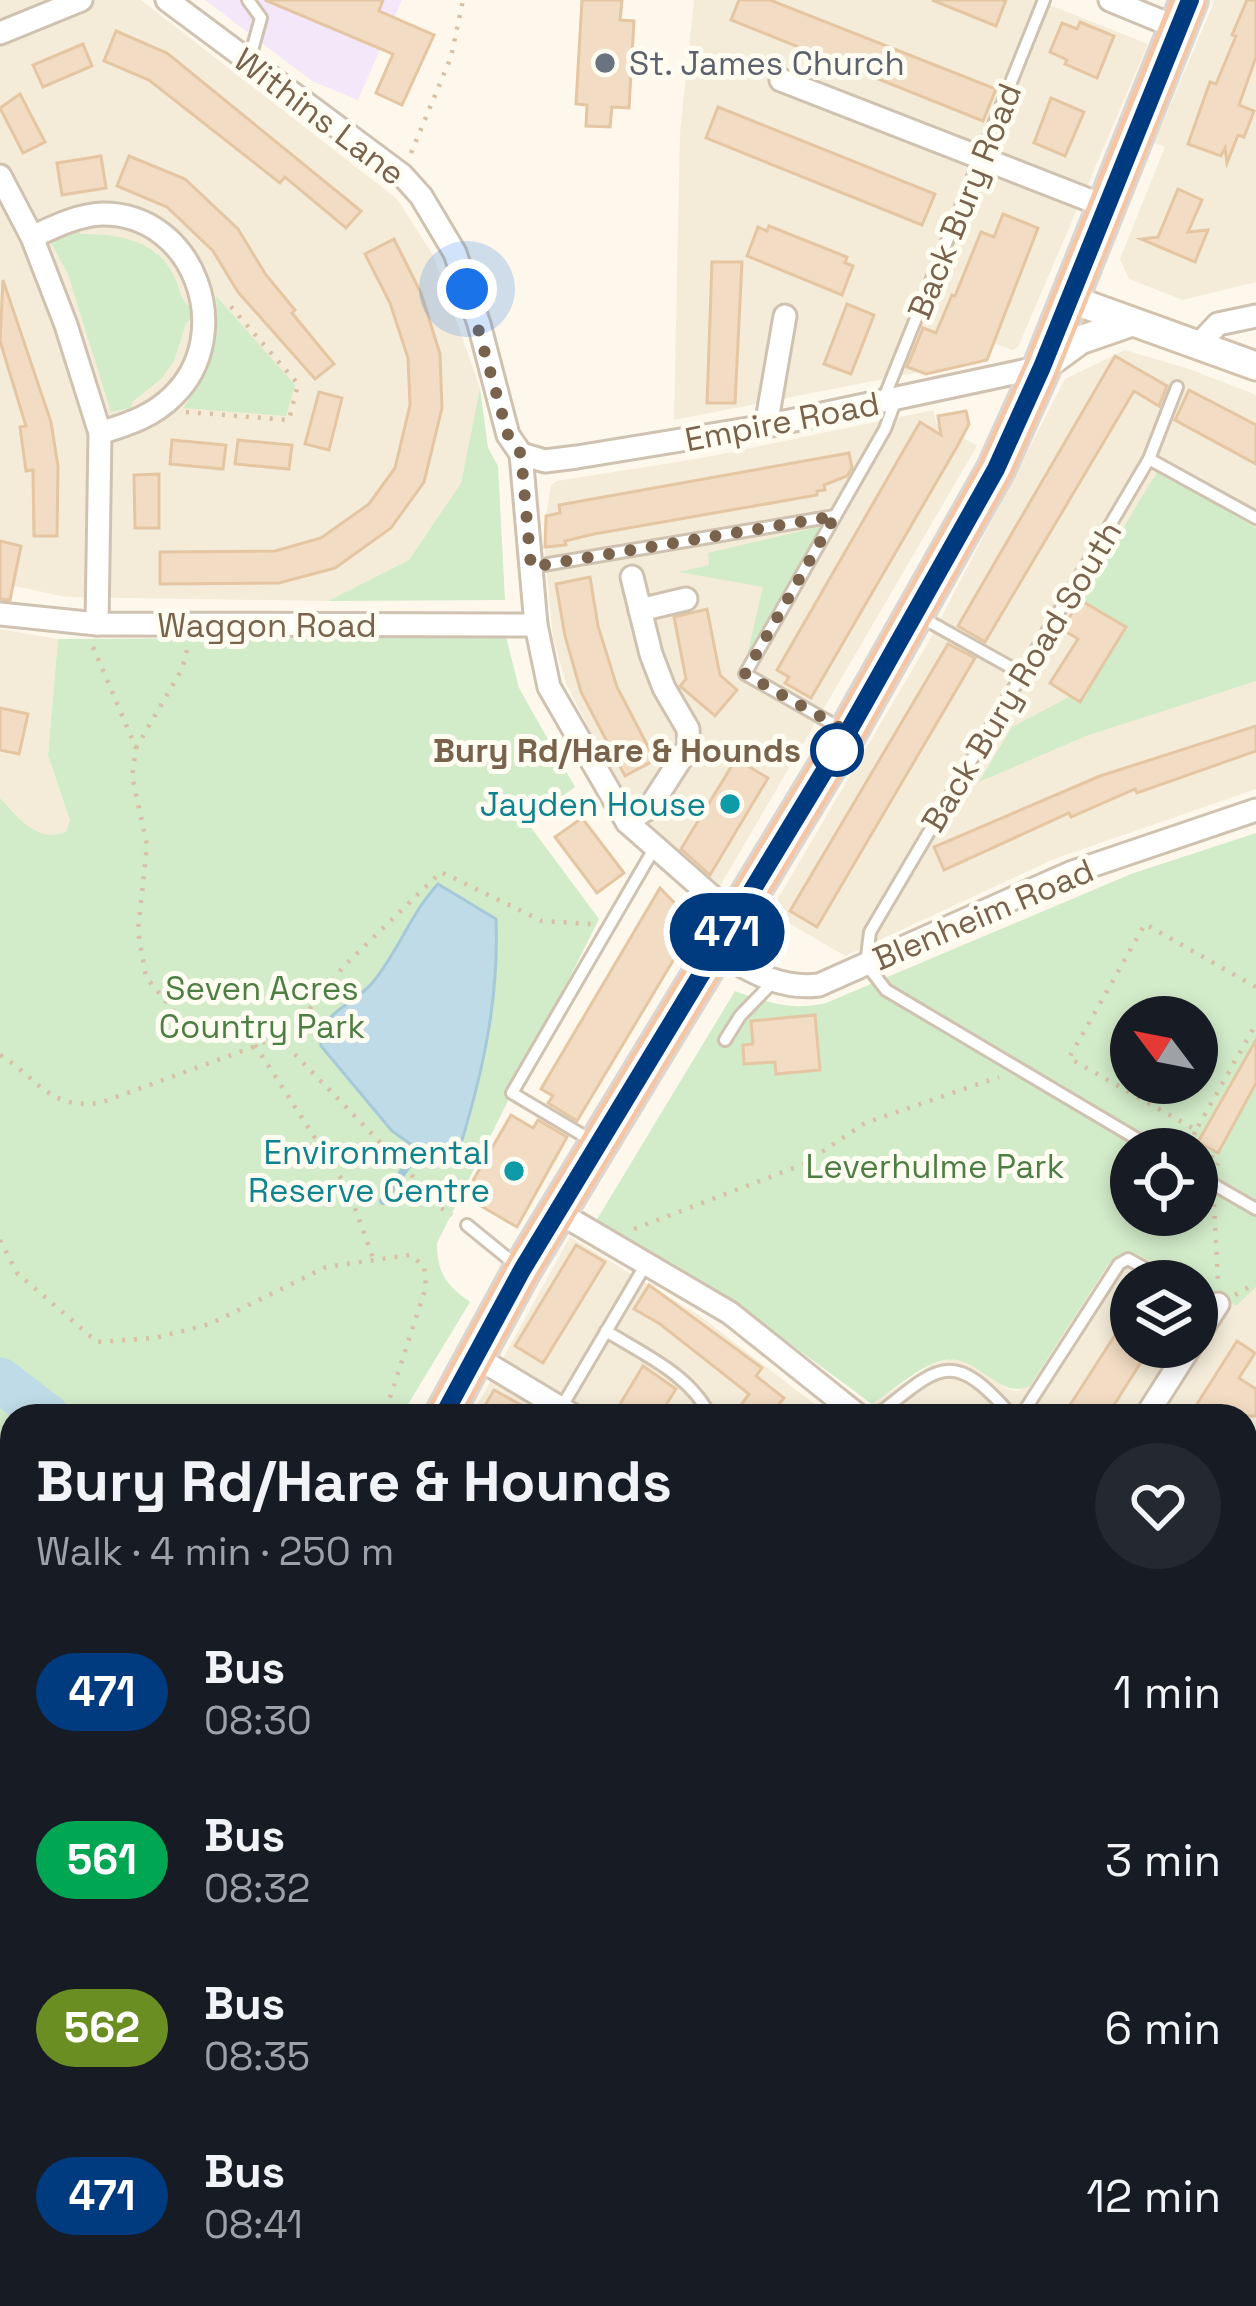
<!DOCTYPE html>
<meta charset="utf-8">
<style>
:root{--surface:#171b24;--page:#242831;--text:#f1f3f6;--muted:#9ea1a6}
body{margin:0;font-family:"Space Grotesk",sans-serif;background:var(--page);color:var(--text);height:100vh;display:flex;flex-direction:column;font-size:45px;white-space:nowrap}
*{box-sizing:border-box;margin:0}
p{font-size:39px;color:var(--muted)}
.icon{flex:none;width:66px;height:66px;fill:none;stroke:currentColor;stroke-width:2;stroke-linecap:round;stroke-linejoin:round}
.map{position:relative;flex:1;overflow:hidden}
.side{position:absolute;left:0px;top:1404px;width:1257px;height:903px;display:flex;flex-direction:column;background:var(--surface);border-radius:36px 36px 0 0;box-shadow:0 6px 18px #0003}
.side>*{flex:none}
.badge{padding:0 24px;border-radius:39px;font-size:42px;line-height:78px}
.needle{width:78px;rotate:302deg}
.tools{position:absolute;left:1110px;top:996px;display:grid;gap:24px}
.tools a{display:grid;place-items:center;width:108px;height:108px;border-radius:50%;background:var(--surface);box-shadow:0 6px 18px #0003;font-size:60px}
.you{position:absolute;width:60px;height:60px;margin:-30px;border:9px solid #fff;border-radius:50%;background:#1a73e8;box-shadow:0 0 0 18px #1a73e833}
.map>.badge{position:absolute;translate:-50% -50%;box-shadow:0 0 0 6px #fff}
.round{display:grid;place-items:center;flex:none;width:126px;height:126px;border-radius:63px;background:var(--page)}
.headline{display:flex;align-items:center;justify-content:space-between;height:204px;padding:0 36px}
h1{font-size:57px;font-weight:800;line-height:90px}
ul{padding:0;list-style:none}
li{display:flex;align-items:center;gap:36px;height:168px;padding:0 36px}
li div{flex:1}
li b{display:block;font-size:45px}
li em{font-style:normal}
li .badge{min-width:132px;font-weight:700;text-align:center}
.map>svg:first-child{display:block}
.residential{fill:#f4ecd9}
.commercial{fill:#fdecdf}
.education{fill:#f5e7fa}
.green{fill:#d2ebc9;fill-rule:evenodd}
.water{fill:#bfdbe7;stroke:#a5c9d9;stroke-width:3}
.lines{fill:none;stroke-linecap:round;stroke-linejoin:round}
.stream{stroke:#a5c9d9;stroke-width:8}
.river{stroke:#bfdbe7;stroke-width:45}
.building{fill:#f2dcc3;stroke:#e5c6a3;stroke-width:3}
.lane-casing{stroke:#d0c2b0;stroke-width:16}
.street-casing{stroke:#d0c2b0;stroke-width:27}
.secondary-casing{stroke:#d3c3ae;stroke-width:33}
.primary-casing{stroke:#dcd6d1;stroke-width:39}
.highway-casing{stroke:#dcd6d1;stroke-width:42}
.path{stroke:#d8c0a5;stroke-width:4.5;stroke-dasharray:3 9;stroke-linecap:butt}
.lane{stroke:#fff;stroke-width:10}
.street{stroke:#fff;stroke-width:21}
.secondary{stroke:#fff;stroke-width:27}
.primary{stroke:#fae6a5;stroke-width:33}
.highway{stroke:#f6c5a3;stroke-width:36}
.line-casing{stroke:#fff;stroke-width:27}
.line{stroke:#003b80;stroke-width:18}
.walk{stroke:#79634d;stroke-width:12;stroke-dasharray:0 21.6}
.worship-dot{fill:#6b7280;stroke:#fffcf2;stroke-width:4.5}
.stop-dot{fill:#fff;stroke:#003b80;stroke-width:6}
.culture-dot{fill:#0f9aa8;stroke:#fffcf2;stroke-width:4.5}
.labels{text-anchor:middle;stroke-width:10;stroke-linejoin:round;paint-order:stroke}
.worship-label{font-size:33px;fill:#5b616d;stroke:#fffcf2;text-anchor:start}
.street-label{font-size:33px;fill:#79634d;stroke:#fffcf2}
.stop-label{font-size:33px;font-weight:bold;fill:#79634d;stroke:#fffcf2;text-anchor:end}
.culture-label{font-size:33px;fill:#0d838f;stroke:#fffcf2;text-anchor:end}
.park-label{font-size:33px;fill:#4d7e44;stroke:#fffcf2}
</style>
<div class="map">
<svg width="1256" height="2306" viewBox="0 0 1256 2306">
<rect width="100%" height="100%" fill="#fdf8eb"/>
<!-- residential -->
<g class="residential">
<path d="M0,0H141L397,199L433,255L480,388L461,483L409,560L328,601L66,597L0,583Z"/>
<path d="M694,0H1037L1148,44L1018,347L1012,350L940,323L920,372L674,420L680,133Z"/>
<path d="M1215,0H1256V282L1183,300L1129,279L1120,259L1165,147L1154,143Z"/>
<path d="M1125,350L1192,370L1256,395V789L1054,859L845,956L770,912L928,643L1065,379Z"/>
<path d="M934,410L936,423L977,446L720,886L675,859L644,825L614,780L566,683L553,638L545,554L546,515L551,485L557,481L702,458Z"/>
<path d="M0,629L58,639L48,755L70,821L66,833L53,837L31,830L0,798Z"/>
<path d="M570,1237L700,1316L821,1409L816,1416H471Z"/>
<path d="M1128,1252L1139,1254L1183,1281H1131V1347H1197V1289L1201,1291L1205,1285L1256,1287V1964L1245,1966V1416H852L931,1365L950,1359L971,1363L1006,1388L1015,1391L1030,1386L1107,1266L1117,1256Z"/>
<path d="M12,1958V2091L0,2112V1979Z"/>
<path d="M12,2179V2295H282L275,2306H0V2201Z"/>
</g>
<!-- commercial -->
<path class="commercial" d="M12,1504V1667L0,1670V1505Z"/>
<!-- education -->
<path class="education" d="M205,0H402L358,100L312,81Z"/>
<!-- green -->
<g class="green">
<path d="M78,229L81,234C117,234 156,239 174,276C181,290 179,300 193,309L194,316L186,323L174,361L161,379L132,402L131,408L111,412L68,274L51,243Z"/>
<path d="M216,296L295,385L286,416L183,408C210,373 221,341 216,296Z"/>
<path d="M480,388L488,448L498,466L505,600L328,601L409,560L461,483Z"/>
<path d="M1158,470L1256,528V681L1086,736L979,782L1012,727L1071,696L1081,701L1125,628L1080,600Z"/>
<path d="M823,526L747,656L763,587L679,572L709,565L708,553Z"/>
<path d="M506,637L519,688L575,787L527,822L599,919L437,1243C437,1273 446,1285 470,1302L401,1416H12V1504L0,1505V798C19,818 36,843 66,832L70,821L48,755L58,639Z"/>
<path d="M1256,833V1287L1236,1306L1205,1286L1201,1292L1197,1289V1281C1162,1281 1139,1233 1107,1266L1030,1386C999,1401 979,1355 945,1360C919,1365 894,1390 872,1404L728,1298L596,1221L735,991C769,1003 791,1011 826,1003L1131,874ZM1131,1017H1197V1083H1131ZM1131,1149H1197V1215H1131Z"/>
<path d="M1256,1987V2306H595L580,2295H1245V1988Z"/>
</g>
<!-- water -->
<path class="water" d="M438,884L496,919C499,997 484,1067 462,1140L442,1151L423,1153L392,1131L321,1046C317,1012 355,1005 373,982C398,952 411,913 438,884Z"/>
<g class="lines">
<!-- stream -->
<path class="stream" d="M383,1201L418,1150"/>
<!-- river -->
<g class="river">
<path d="M0,1380L47,1416"/>
<path d="M770,2295L773,2306"/>
</g>
</g>
<!-- building -->
<g class="building">
<path d="M265,0H383L379,11L434,35L402,105L376,93L393,54Z"/>
<path d="M582,0H622L620,20L634,21L629,108L612,107L610,127L586,126L587,105L576,104Z"/>
<path d="M739,0H770L996,89L983,121L731,20Z"/>
<path d="M932,0H1006L996,26Z"/>
<path d="M1247,0H1256V57L1239,105L1254,111L1244,137L1238,135L1227,163L1225,148L1221,156L1188,144L1210,82L1216,84L1236,36L1232,35Z"/>
<path d="M1080,22L1114,36L1097,78L1065,64L1067,60L1050,52L1062,23L1077,29Z"/>
<path d="M116,31L167,53L361,211L346,228L285,177L280,183L149,80L104,61Z"/>
<path d="M83,44L92,66L43,87L33,65Z"/>
<path d="M20,94L45,142L23,153L0,108Z"/>
<path d="M1051,98L1084,112L1065,156L1034,143Z"/>
<path d="M718,107L935,194L922,225L706,138Z"/>
<path d="M101,156L106,188L62,195L57,163Z"/>
<path d="M129,156L185,179L238,229L266,275L295,310L292,313L334,364L315,379L238,292L213,251L167,207L117,186Z"/>
<path d="M1178,189L1202,200L1188,232L1208,230L1195,262L1141,239L1158,237Z"/>
<path d="M1003,214L1038,228L987,360L926,374L907,367L923,328L936,333L952,295L955,296L981,232L994,237Z"/>
<path d="M769,226L847,257L845,263L853,266L842,295L747,256L758,227L767,231Z"/>
<path d="M394,239L421,293L440,354L442,408L424,482L391,528L335,568L279,583L160,584V552L275,551L321,538L369,504L395,468L410,405L408,358L390,303L365,254Z"/>
<path d="M712,262H742L735,403H707Z"/>
<path d="M3,280L51,422L58,466L57,536H34L33,470L26,471L20,427L26,426L0,341Z"/>
<path d="M847,304L874,315L851,374L824,364Z"/>
<path d="M1115,356L1167,386L1159,406L1134,391L985,642L958,626Z"/>
<path d="M1189,390L1256,425V464L1175,420Z"/>
<path d="M319,392L342,398L329,450L305,444Z"/>
<path d="M966,411L969,424L958,445L811,698L785,683L789,677L777,670L920,422L941,435L938,416Z"/>
<path d="M172,440L226,445L223,469L170,464Z"/>
<path d="M238,440L292,445L289,469L235,464Z"/>
<path d="M849,453L852,468L847,476L824,485L825,490L817,491V495L594,534L565,541L566,545L545,547L546,516L560,513L559,505Z"/>
<path d="M159,474V528H135L134,475Z"/>
<path d="M0,541L21,546L10,600L0,599Z"/>
<path d="M590,577L598,626L617,687L655,760L625,776L581,692L565,636L556,584Z"/>
<path d="M1080,600L1126,627L1080,702L1050,683L1078,639L1062,629Z"/>
<path d="M707,609L720,675L737,690L715,716L680,686L686,679L674,617Z"/>
<path d="M948,644L975,658L817,927L790,911Z"/>
<path d="M0,708L28,714L19,754L0,750Z"/>
<path d="M1256,726V751L1137,793L1135,789L1071,817L1069,813L944,870L934,847L1100,776Z"/>
<path d="M736,759L768,778L710,875L681,849Z"/>
<path d="M582,818L624,873L597,893L555,837Z"/>
<path d="M660,888L695,924L577,1121L548,1103L553,1096L541,1089Z"/>
<path d="M815,1015L820,1070L776,1074L775,1062L744,1064L743,1045L753,1044L751,1021Z"/>
<path d="M1256,1040V1083L1218,1153L1198,1142Z"/>
<path d="M511,1115L533,1128L538,1120L567,1137L517,1227L464,1196Z"/>
<path d="M576,1245L605,1262L543,1363L515,1346Z"/>
<path d="M649,1285L762,1368L756,1376L784,1398L770,1416H756L741,1405L749,1394L660,1324L634,1309Z"/>
<path d="M1131,1310V1347H1151L1138,1367L1107,1416H1063Z"/>
<path d="M1237,1341L1255,1353L1239,1378L1256,1389V1416H1215L1197,1404Z"/>
<path d="M643,1366L676,1389L659,1416H636L619,1406Z"/>
<path d="M494,1390L541,1416H479Z"/>
</g>
<g class="lines">
<defs>
<g id="lane">
<path d="M248,0L261,18L249,61"/>
<path d="M884,398L1044,0"/>
<path d="M1149,459L1256,518"/>
<path d="M531,567L835,516"/>
<path d="M919,616L1021,673"/>
<path d="M840,728L745,674L885,429L896,399"/>
<path d="M725,1040L740,1016L773,982"/>
<path d="M594,1142L512,1093L655,847"/>
<path d="M1154,1149L886,990L866,964L870,932L1149,459L1177,387"/>
<path d="M1197,1175L1256,1209"/>
<path d="M467,1225L515,1264"/>
<path d="M1197,1299L1214,1310"/>
<path d="M606,1331C643,1354 691,1375 710,1416"/>
<path d="M561,1408L646,1264"/>
<path d="M829,1416L841,1401"/>
<path d="M876,1416C940,1365 952,1347 1012,1416"/>
<path d="M1021,1416L1119,1264L1128,1259L1168,1281"/>
<path d="M0,1765L12,1764"/>
<path d="M0,1958L12,1938"/>
<path d="M0,2017L12,2024"/>
<path d="M189,2295L208,2306"/>
<path d="M104,2302L108,2295"/>
<path d="M50,2306L56,2295"/>
</g>
<g id="street">
<path d="M167,0L402,175L421,196L455,253L479,324L508,435L521,454L536,625L549,687L627,822L735,917"/>
<path d="M1110,0L1178,28"/>
<path d="M0,33L81,0"/>
<path d="M781,80L1107,207"/>
<path d="M0,176L32,237L66,325L100,433L97,624"/>
<path d="M32,237C54,227 77,215 102,214C195,213 237,334 173,396C152,417 128,424 100,433"/>
<path d="M1199,344L1218,324L1256,316"/>
<path d="M766,426L785,316"/>
<path d="M521,454L545,461L577,457L766,426L1042,367"/>
<path d="M640,610L686,599"/>
<path d="M0,614L97,624L536,625"/>
<path d="M627,822L650,807L689,746L688,729L664,688L651,654L632,577"/>
<path d="M715,951C750,970 778,990 819,985L1070,873L1256,810"/>
<path d="M558,1212L730,1313L859,1416"/>
<path d="M1197,1336L1218,1304"/>
<path d="M476,1357L574,1416"/>
<path d="M1146,1416L1190,1347"/>
<path d="M1245,1472L1256,1479"/>
<path d="M1245,1842L1256,1855"/>
<path d="M1245,1975L1256,1974"/>
<path d="M285,2306L292,2295"/>
</g>
<g id="secondary">
<path d="M1070,299L1256,366"/>
<path d="M1043,367L1080,340L1129,323"/>
</g>
<path id="primary" d="M0,2166L12,2145"/>
<g id="highway">
<path d="M443,1416L522,1270L848,732L996,469L1042,367L1189,0"/>
<path d="M0,1709L12,1707"/>
</g>
</defs>
<!-- lane casing -->
<use href="#lane" class="lane-casing"/>
<!-- street casing -->
<use href="#street" class="street-casing"/>
<!-- secondary casing -->
<use href="#secondary" class="secondary-casing"/>
<!-- primary casing -->
<use href="#primary" class="primary-casing"/>
<!-- highway casing -->
<use href="#highway" class="highway-casing"/>
<!-- path -->
<g class="path">
<path d="M411,153L451,57L463,0"/>
<path d="M186,412L289,420L298,384L225,300"/>
<path d="M93,647L136,748L132,776L147,845L138,931L146,977L182,1021L246,1031L348,1189L373,1258"/>
<path d="M136,748L182,669L188,647"/>
<path d="M1256,987L1145,924L1069,1058L1196,1130L1256,1024"/>
<path d="M278,1037L412,1175L415,1191L452,1215"/>
<path d="M0,1055C40,1079 46,1109 100,1103L256,1046L295,1027L344,966L441,872L542,921L591,924"/>
<path d="M1195,1132L1191,1144L1219,1161L1217,1165"/>
<path d="M1214,1204L1218,1282"/>
<path d="M634,1229L804,1164L865,1123L999,1077"/>
<path d="M0,1240L17,1273L97,1342L155,1338L210,1324L326,1267L410,1255L424,1266L426,1287L384,1416"/>
<path d="M1235,1295L1256,1283"/>
<path d="M1245,2174L1256,2178"/>
<path d="M659,2295L662,2306"/>
</g>
<!-- lane -->
<use href="#lane" class="lane"/>
<!-- street -->
<use href="#street" class="street"/>
<!-- secondary -->
<use href="#secondary" class="secondary"/>
<!-- primary -->
<use href="#primary" class="primary"/>
<!-- highway -->
<use href="#highway" class="highway"/>
</g>
<g class="lines">
<defs>
<path id="line" d="M443,1416L522,1270L848,732L996,469L1042,367L1190,0"/>
</defs>
<!-- line casing -->
<use href="#line" class="line-casing"/>
<!-- line -->
<use href="#line" class="line"/>
<!-- walk -->
<path class="walk" d="M467,289L508,435L521,454L531,567L835,516L745,674L848,732L837,750"/>
</g>
<!-- markers -->
<circle class="worship-dot" cx="605" cy="63" r="12"/>
<circle class="stop-dot" cx="837" cy="750" r="24"/>
<g class="culture-dot">
<circle cx="730" cy="804" r="12"/>
<circle cx="514" cy="1171" r="12"/>
</g>
<g class="labels">
<!-- worship labels -->
<g class="worship-label">
<text x="629" y="75">St. James Church</text>
</g>
<!-- street labels -->
<g class="street-label">
<text transform="translate(320 116) rotate(37)" y="12">Withins Lane</text>
<text transform="translate(964 201) rotate(-68)" y="12">Back Bury Road</text>
<text transform="translate(782 421) rotate(-11)" y="12">Empire Road</text>
<text x="267" y="637">Waggon Road</text>
<text transform="translate(1021 676) rotate(-59)" y="12">Back Bury Road South</text>
<text transform="translate(983 914) rotate(-23)" y="12">Blenheim Road</text>
</g>
<!-- stop labels -->
<g class="stop-label">
<text x="801" y="762">Bury Rd/Hare &amp; Hounds</text>
</g>
<!-- culture labels -->
<g class="culture-label">
<text x="706" y="816">Jayden House</text>
<text x="490" y="1164">Environmental<tspan x="490" dy="38">Reserve Centre</tspan></text>
</g>
<!-- park labels -->
<g class="park-label">
<text x="262" y="1000">Seven Acres<tspan x="262" dy="38">Country Park</tspan></text>
<text x="935" y="1178">Leverhulme Park</text>
</g>
</g>
</svg>
<div class="tools">
<a><svg class="needle" viewBox="-14 -14 28 28"><path d="M0-13l5 13h-10z" fill="#e53935"/><path d="M0 13l5-13h-10z" fill="#9ea1a6"/></svg></a>
<a><svg class="icon" aria-label="locate" viewBox="0 0 24 24"><circle cx="12" cy="12" r="6"/><path d="M12 2v4M12 18v4M2 12h4M18 12h4"/></svg></a>
<a><svg class="icon" aria-label="layers" viewBox="0 0 24 24"><path d="M12 4l9 5-9 5-9-5zM3 14l9 5 9-5"/></svg></a>
</div>
<div class="you" style="left:467px;top:289px"></div>
<b class="badge" style="left:727px;top:932px;background:#003b80;color:#fff">471</b>
<section class="side">
<div class="headline"><div><h1>Bury Rd/Hare &amp; Hounds</h1><p>Walk · 4 min · 250 m</p></div><a class="round"><svg class="icon" aria-label="heart" viewBox="0 0 24 24"><path d="M12 20l-8-8c-3-5 5-10 8-4 3-6 11-1 8 4z"/></svg></a></div>
<ul>
<li><span class="badge" style="background:#003b80;color:#fff">471</span><div><b>Bus</b><p>08:30</p></div><em>1 min</em></li>
<li><span class="badge" style="background:#00a651;color:#fff">561</span><div><b>Bus</b><p>08:32</p></div><em>3 min</em></li>
<li><span class="badge" style="background:#6b8e23;color:#fff">562</span><div><b>Bus</b><p>08:35</p></div><em>6 min</em></li>
<li><span class="badge" style="background:#003b80;color:#fff">471</span><div><b>Bus</b><p>08:41</p></div><em>12 min</em></li>
</ul>
</section>
</div>
